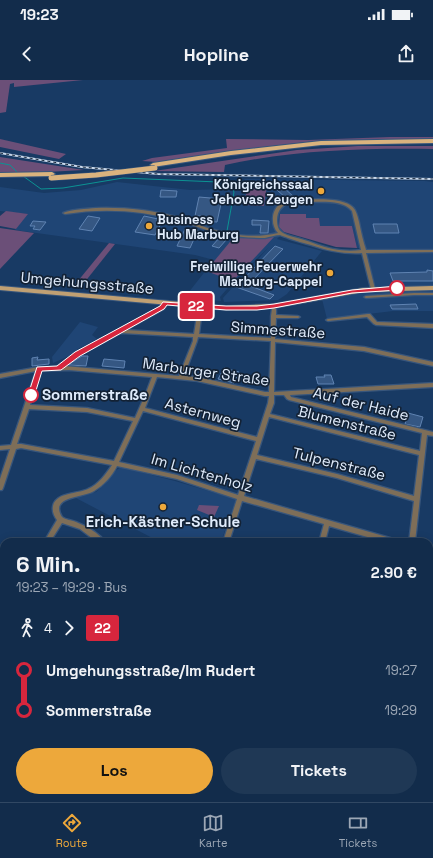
<!DOCTYPE html>
<html lang="de">
<meta charset="utf-8">
<style>
:root{--surface:#122c4b;--page:#1f3855;--text:#f1f3f6;--muted:#9ca7b5;--line:#314863;--accent:#eda83b}
body{margin:0;font-family:"Space Grotesk",sans-serif;background:var(--page);color:var(--text);height:100vh;display:flex;flex-direction:column;font-size:15px;white-space:nowrap}
*{box-sizing:border-box;margin:0}
p{font-size:13px;color:var(--muted)}
.icon{flex:none;width:22px;height:22px;fill:none;stroke:currentColor;stroke-width:2;stroke-linecap:round;stroke-linejoin:round}
.map{position:relative;flex:1;overflow:hidden}
.drawer{position:absolute;left:0px;top:458px;width:433px;height:264px;display:flex;flex-direction:column;background:var(--surface);border-radius:12px 12px 0 0;box-shadow:0 2px 10px #0003,0 0 0 1px var(--line)}
.drawer>*{flex:none}
.badge{padding:0 8px;border-radius:3px;font-size:14px;line-height:26px}
.map>.badge{position:absolute;translate:-50% -50%;box-shadow:0 0 0 2px #fff}
.legs{display:flex;align-items:center;gap:6px;height:44px;padding:0 16px;font-size:13px}
.legs p{margin-inline-start:auto}
.summary{display:flex;align-items:center;justify-content:space-between;height:68px;padding:0 16px}
h1{font-size:22px;font-weight:700;line-height:30px}
.primary-button{display:flex;gap:8px;margin-top:auto;padding:8px 16px}
.primary-button a{flex:1;height:46px;border-radius:24px;background:var(--accent);color:#111;font-size:16px;font-weight:700;line-height:46px;text-align:center}
.primary-button a+a{background:var(--page);color:var(--text)}
ul{padding:0 16px;list-style:none}
li{display:flex;align-items:center;gap:14px;height:40px;font-size:15px}
li i{display:grid;place-items:center;width:6px;height:100%;margin:0 5px;background:currentColor}
li i::after{content:'';width:10px;height:10px;margin:-5px;border:3px solid;border-radius:50%;background:var(--surface)}
li p{margin-inline-start:auto}
li:first-child i{background:linear-gradient(#0000 50%,currentColor 0)}
li:last-child i{background:linear-gradient(currentColor 50%,#0000 0)}
.status{display:flex;justify-content:space-between;align-items:center;height:28px;padding:0 20px;background:var(--surface);direction:ltr}
.status svg{height:11px;fill:currentColor}
header{display:flex;justify-content:space-between;align-items:center;height:52px;padding:0 16px;background:var(--surface);font-size:18px;font-weight:700}
.tabs{display:flex;justify-content:space-around;align-items:center;height:56px;border-top:1px solid var(--line);background:var(--surface);font-size:11px;color:var(--muted)}
.tabs a{display:grid;justify-items:center;gap:2px}
.tabs .on{color:var(--accent)}
.map>svg:first-child{display:block}
.built{fill:#1f4575}
.green{fill:#6b4f78}
.lines{fill:none;stroke-linecap:round;stroke-linejoin:round}
.stream{stroke:#0c9393;stroke-width:1}
.building{fill:#355783;stroke:#5f83b2}
.minor-casing{stroke:#38567c;stroke-width:2.5}
.major-casing{stroke:#38567c;stroke-width:2}
.highway-casing{stroke:#38567c;stroke-width:2}
.minor{fill:#7e6e58;fill-rule:evenodd}
.major{fill:#c0a073;fill-rule:evenodd}
.highway{fill:#dab37e;fill-rule:evenodd}
.rail-casing{stroke:#cad9eb;stroke-width:2}
.rail{stroke:#132235;stroke-width:1;stroke-dasharray:3;stroke-linecap:butt}
.highway-bridge-casing{stroke:#38567c;stroke-width:6;stroke-linecap:butt}
.highway-bridge{stroke:#dab37e;stroke-width:5}
.line-1{fill:#d7263d;stroke:#fff}
.poi-dot{fill:#eda83b;stroke:#132235;stroke-width:1.5}
.stop-1-dot{fill:#fff;stroke:#d7263d;stroke-width:2}
.labels{text-anchor:middle;stroke-width:3.5;stroke-linejoin:round;paint-order:stroke}
.far-poi-label{font-size:13px;font-weight:bold;fill:#e0ecfc;stroke:#132235;text-anchor:end}
.street-label{font-size:15px;fill:#e0ecfc;stroke:#132235}
.stop-label{font-size:15px;font-weight:bold;fill:#e0ecfc;stroke:#132235;text-anchor:start}
.poi-label{font-size:15px;font-weight:bold;fill:#e0ecfc;stroke:#132235}
</style>
<div class="status"><b>19:23</b><svg viewBox="0 0 49 12"><path d="M0 12V9h3v3zM5 12V6h3v6zM10 12V3h3v9zM15 12V0h3v12zM26 1h20v11H26zM47 4h2v5h-2z"/></svg></div>
<header><svg class="icon" aria-label="back" viewBox="0 0 24 24"><path d="M15 5l-7 7 7 7"/></svg>Hopline<svg class="icon" aria-label="share" viewBox="0 0 24 24"><path d="M12 15V3M7 8l5-5 5 5M5 13v7h14v-7"/></svg></header>
<div class="map">
<svg width="433" height="722" viewBox="0 0 433 722">
<rect width="100%" height="100%" fill="#183a64"/>
<!-- built -->
<g class="built">
<path d="M245,99L425,101L433,102V231H393L327,239L322,219L377,211L364,168H357L352,146L280,147L284,152L277,159L322,171L287,214L278,220L224,222L223,218L269,167L233,202L220,217L221,221L185,217L214,180L195,175L15,150L27,134L0,131V107L44,113L81,110L117,102L190,110L233,109Z"/>
<path d="M80,242L98,247L92,255L97,259L78,269L75,272L76,273L53,283L52,277Z"/>
<path d="M121,387L175,401L236,419L221,462H160L74,417L96,412L106,403L115,391Z"/>
</g>
<!-- green -->
<g class="green">
<path d="M0,0H83L14,7V3L10,4L6,32L0,33Z"/>
<path d="M390,57H433V59L315,61L239,70L157,82L142,81L152,78L227,68L226,59L308,60Z"/>
<path d="M0,59L66,74L59,79L0,67Z"/>
<path d="M358,66H433V69C364,68 293,70 225,85L224,92L154,91L297,70Z"/>
<path d="M0,77L84,90L28,93L0,92Z"/>
<path d="M248,104L267,105L264,126L244,125Z"/>
<path d="M6,131L28,134L16,149L0,146V136Z"/>
<path d="M280,134H306V138H319L320,146H352L357,168L336,167L284,152L279,147Z"/>
<path d="M0,148L34,153L0,189Z"/>
<path d="M234,157H274L233,201L206,191Z"/>
<path d="M109,163L115,164L80,208L73,207Z"/>
<path d="M199,425L219,426L214,437L197,430Z"/>
<path d="M215,718H285V722H227Z"/>
</g>
<g class="lines">
<!-- stream -->
<g class="stream">
<path d="M0,83L10,85L18,93"/>
<path d="M23,96L41,109L63,108L123,98L218,102"/>
<path d="M218,107L232,108L234,112L227,151"/>
</g>
</g>
<!-- building -->
<g class="building">
<path d="M283,107L294,117L287,119L276,109Z"/>
<path d="M161,110L177,111L176,117H160Z"/>
<path d="M199,117L222,119L217,142L200,141L201,136H195Z"/>
<path d="M88,136L100,138L92,151L79,149Z"/>
<path d="M144,136L163,140L155,155L135,152Z"/>
<path d="M252,140L269,141L268,153H260L261,145H252Z"/>
<path d="M33,141L46,142L40,150L33,149L35,146H30Z"/>
<path d="M373,144H397L399,153H375Z"/>
<path d="M185,149L198,150L190,168L177,166Z"/>
<path d="M220,157L227,159L219,168L212,166Z"/>
<path d="M275,166L283,169L248,205L274,215L270,219L236,207Z"/>
<path d="M427,190L433,191V201H393L390,193L427,192Z"/>
<path d="M416,224L418,229H392L390,225Z"/>
<path d="M82,276H88L86,286L68,285Z"/>
<path d="M38,277L37,280L49,279V284L32,286V278Z"/>
<path d="M104,279L125,281L124,288L102,286Z"/>
<path d="M224,288L239,292L234,303L218,299Z"/>
<path d="M324,295H331L334,304H318L316,297H325Z"/>
<path d="M408,333L423,337L420,347L405,344Z"/>
</g>
<g class="lines">
<defs>
<g id="minor">
<path d="M301,120C314,119 348,117 355,130C357,134 358,138 359,142C361,152 363,161 366,170H433V172L366,173L375,209L373,210L371,209L362,173C344,174 328,171 311,165C304,163 296,161 288,158C286,157 282,156 280,155C275,155 270,157 265,158C252,158 238,157 225,155C208,152 193,144 176,140C140,130 102,128 65,134L63,133C72,129 86,129 96,128C123,127 151,130 177,137C190,141 202,147 215,150C234,156 258,158 278,153C271,146 271,131 279,125C285,120 294,120 301,120ZM310,122C323,122 343,120 352,131L361,170C352,171 343,171 333,169C322,167 312,162 301,159C295,157 288,156 283,153C278,150 277,145 277,140C278,120 295,122 310,122Z"/>
<path d="M414,213H433V215H414L366,218L364,217L366,216Z"/>
<path d="M164,222H168V223L164,229L126,250L194,254L198,230L200,229L202,230L199,254L271,258V236L272,229L274,228L276,229V235L298,236L300,237L298,238H276L275,259L364,267L433,282V286L364,271L275,262L274,312L433,303V307L290,315L291,317L433,352V356L427,355L415,462H409L414,421L337,398L256,379L244,416L394,459L396,460L397,462H385L329,446L325,462H319L324,444L242,421L229,462H223L237,419L177,399L117,386C112,396 104,405 94,411C83,418 49,416 62,437C66,440 71,440 76,442C86,446 99,453 105,462H97L80,449L62,443L50,462H44L57,440C54,436 52,431 53,426C56,412 78,414 88,409C99,404 106,394 112,385L21,368L16,369L3,408L2,410H0V399L10,369L0,370V366L11,365L36,291L0,298V294L39,287H56L76,273L160,227ZM121,253L193,257V261L179,296L64,286L80,275ZM198,257L271,261L269,312H265L197,297L184,296L197,261ZM69,290L152,297L146,313L135,338L87,328L30,325L41,291ZM157,297L197,301L265,316H269L268,323L257,357L145,328ZM274,315H284L287,319L289,320L422,353L420,371L270,334L274,323ZM29,329L87,332L133,341L114,381L21,364H17ZM143,331L256,361L238,415L177,395L119,382ZM269,337L419,375L414,416L337,394L257,375Z"/>
<path d="M368,234H370L377,242L433,244V248L376,245L374,244L367,237L328,241L326,240L328,239Z"/>
<path d="M429,469L433,470V476L429,475Z"/>
<path d="M429,538L433,540V547L429,545Z"/>
<path d="M4,572V586L2,589L0,590V577L2,573Z"/>
<path d="M429,638C433,641 433,646 433,652C427,649 429,644 429,638Z"/>
<path d="M0,648L4,649V657L0,656Z"/>
<path d="M4,703V715L3,718L0,719V707L1,704Z"/>
<path d="M129,718H139L141,722H131Z"/>
<path d="M379,718H387L389,722H381Z"/>
</g>
<path id="major" d="M0,206L226,226L274,224L363,208L433,206V210L363,212L274,228L226,230L0,210Z"/>
<g id="highway">
<path d="M433,59V63L321,65L231,75L153,87L150,85L153,83L231,71L321,61Z"/>
<path d="M0,93L52,92L55,94L52,96L0,97Z"/>
</g>
</defs>
<!-- minor casing -->
<use href="#minor" class="minor-casing"/>
<!-- major casing -->
<use href="#major" class="major-casing"/>
<!-- highway casing -->
<use href="#highway" class="highway-casing"/>
<!-- minor -->
<use href="#minor" class="minor"/>
<!-- major -->
<use href="#major" class="major"/>
<!-- highway -->
<use href="#highway" class="highway"/>
<defs>
<path id="rail" d="M0,73L82,87L158,94L433,99"/>
</defs>
<!-- rail casing -->
<use href="#rail" class="rail-casing"/>
<!-- rail -->
<use href="#rail" class="rail"/>
<defs>
<path id="highway-bridge" d="M51,98L96,95L155,88"/>
</defs>
<!-- highway-bridge casing -->
<use href="#highway-bridge" class="highway-bridge-casing"/>
<!-- highway-bridge -->
<use href="#highway-bridge" class="highway-bridge"/>
</g>
<!-- line-1 -->
<path class="line-1" d="M397,206L399,207V210L352,213L274,228L257,230H226L167,225L164,229L80,276L61,290L42,291L34,317H29L28,315L37,287L57,286L75,272L160,226L163,222L226,226H257L274,224L352,210Z"/>
<!-- markers -->
<g class="poi-dot">
<circle cx="321" cy="111" r="4"/>
<circle cx="149" cy="146" r="4"/>
<circle cx="330" cy="193" r="4"/>
<circle cx="163" cy="427" r="4"/>
</g>
<g class="stop-1-dot">
<circle cx="397" cy="208" r="7"/>
<circle cx="31" cy="315" r="7"/>
</g>
<g class="labels">
<!-- far-poi labels -->
<g class="far-poi-label">
<text x="313" y="109">Königreichssaal<tspan x="313" dy="15">Jehovas Zeugen</tspan></text>
<text x="157" y="144" text-anchor="start">Business<tspan x="157" dy="15">Hub Marburg</tspan></text>
<text x="322" y="191">Freiwillige Feuerwehr<tspan x="322" dy="15">Marburg-Cappel</tspan></text>
</g>
<!-- street labels -->
<g class="street-label">
<text transform="translate(87 203) rotate(5)" y="5">Umgehungsstraße</text>
<text transform="translate(278 250) rotate(4)" y="5">Simmestraße</text>
<text transform="translate(206 292) rotate(8)" y="5">Marburger Straße</text>
<text transform="translate(361 324) rotate(14)" y="5">Auf der Haide</text>
<text transform="translate(203 333) rotate(15)" y="5">Asternweg</text>
<text transform="translate(347 343) rotate(14)" y="5">Blumenstraße</text>
<text transform="translate(339 384) rotate(14)" y="5">Tulpenstraße</text>
<text transform="translate(202 393) rotate(16)" y="5">Im Lichtenholz</text>
</g>
<!-- stop labels -->
<g class="stop-label">
<text x="42" y="320">Sommerstraße</text>
</g>
<!-- poi labels -->
<g class="poi-label">
<text x="163" y="447">Erich-Kästner-Schule</text>
</g>
</g>
</svg>
<b class="badge" style="left:196px;top:226px;background:#d7263d;color:#fff">22</b>
<section class="drawer">
<div class="summary"><div><h1>6 Min.</h1><p>19:23 – 19:29 · Bus</p></div><b>2.90 €</b></div>
<div class="legs"><svg class="icon" aria-label="walk" viewBox="0 0 24 24"><circle cx="13" cy="4" r="2"/><path d="M13 8l-2 6 4 7M11 14l-3 7M7 12l3-4h3l4 4"/></svg>4<svg class="icon" aria-label="forward" viewBox="0 0 24 24"><path d="M9 5l7 7-7 7"/></svg><b class="badge" style="background:#d7263d;color:#fff">22</b></div>
<ul>
<li><i style="color:#d7263d"></i><b>Umgehungsstraße/Im Rudert</b><p>19:27</p></li>
<li><i style="color:#d7263d"></i><b>Sommerstraße</b><p>19:29</p></li>
</ul>
<div class="primary-button"><a>Los</a><a>Tickets</a></div>
</section>
</div>
<nav class="tabs">
<a class="on"><svg class="icon" aria-label="directions" viewBox="0 0 24 24"><path d="M12 3l9 9-9 9-9-9zM9 14v-3h6M13 9l2 2-2 2"/></svg>Route</a>
<a><svg class="icon" aria-label="map" viewBox="0 0 24 24"><path d="M3 6l6-2 6 2 6-2v14l-6 2-6-2-6 2zM9 4v14M15 6v14"/></svg>Karte</a>
<a><svg class="icon" aria-label="tickets" viewBox="0 0 24 24"><path d="M3 7h18v10H3zM15 7v10"/></svg>Tickets</a>
</nav>
